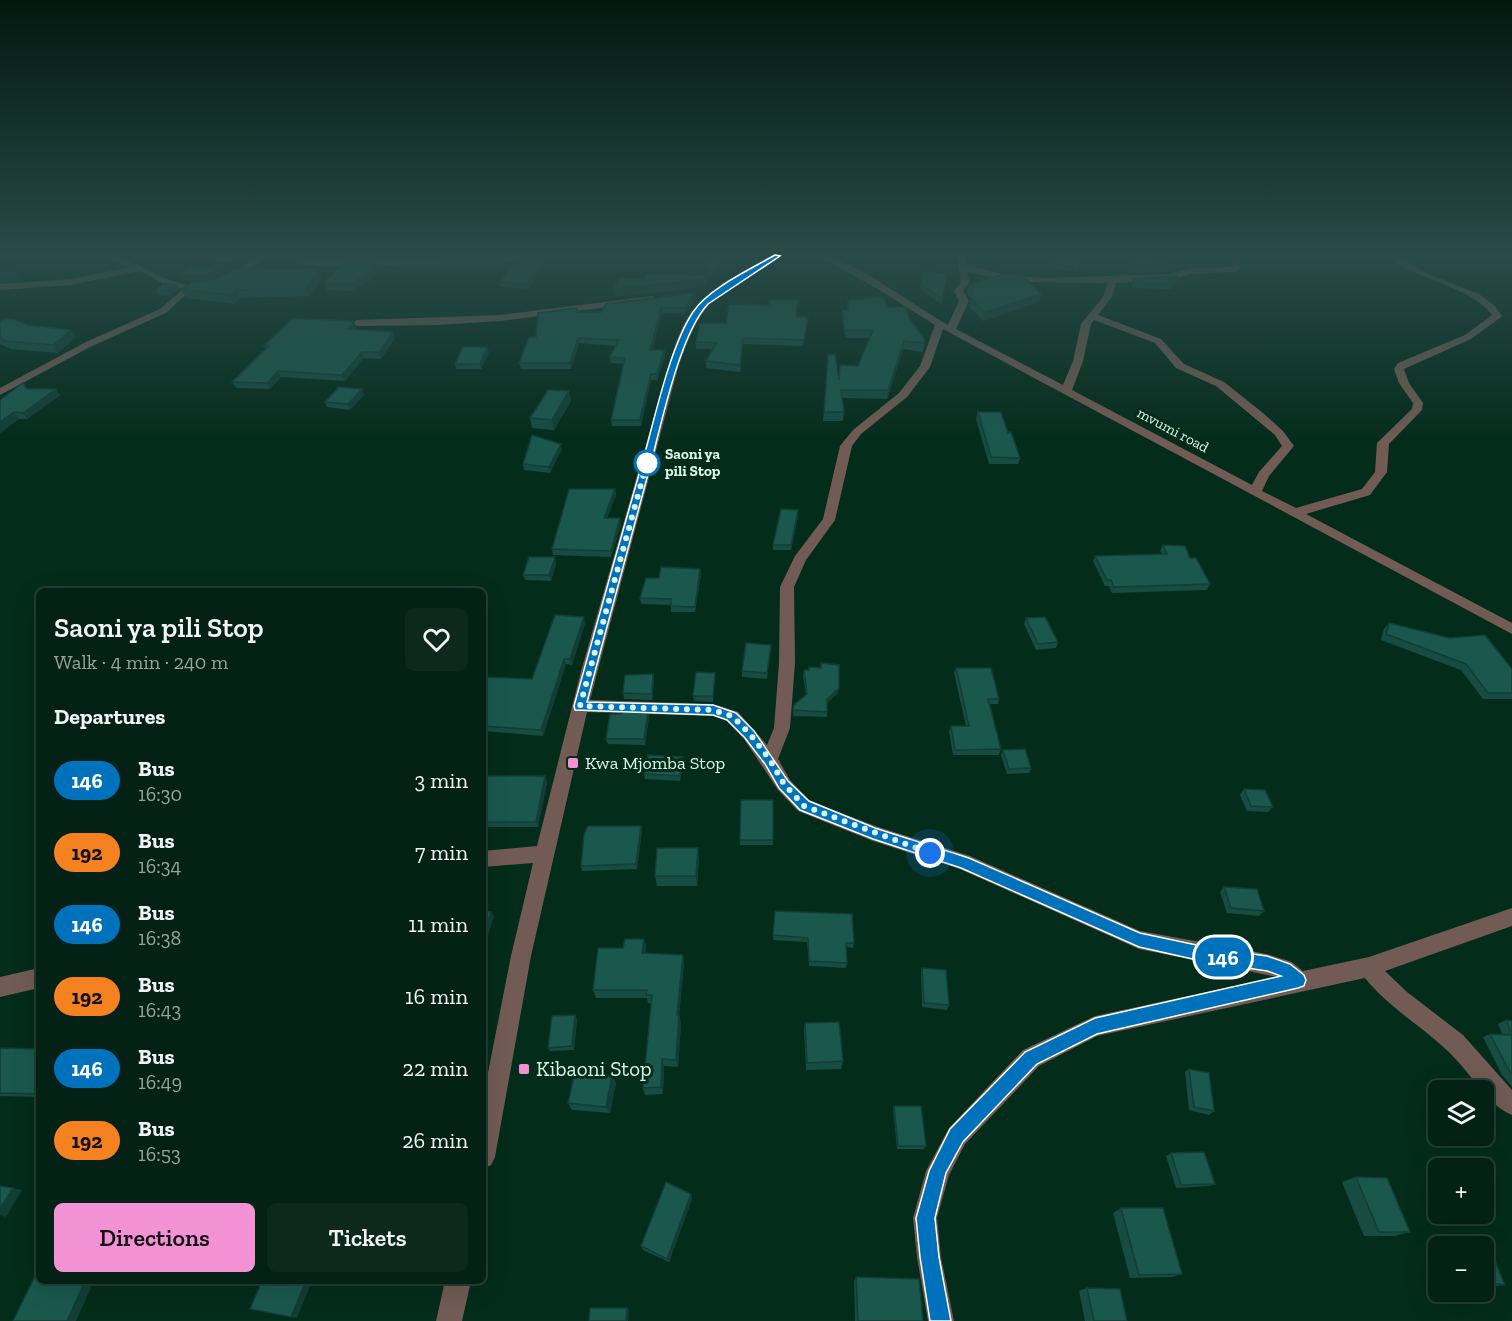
<!DOCTYPE html>
<meta charset="utf-8">
<style>
:root{--surface:#032114;--page:#0d291d;--text:#f1f3f6;--muted:#97a3a0;--line:#243e34;--accent:#f391d5}
body{margin:0;font-family:"Zilla Slab",serif;background:var(--page);color:var(--text);height:100vh;display:flex;flex-direction:column;font-size:22px;white-space:nowrap}
*{box-sizing:border-box;margin:0}
p{font-size:20px;color:var(--muted)}
.icon{flex:none;width:33px;height:33px;fill:none;stroke:currentColor;stroke-width:2;stroke-linecap:round;stroke-linejoin:round}
.map{position:relative;flex:1;overflow:hidden}
.panel{position:absolute;left:36px;top:588px;width:450px;height:696px;display:flex;flex-direction:column;background:var(--surface);border-radius:9px;box-shadow:0 6px 24px #0002,0 0 0 2px var(--line)}
.panel>*{flex:none}
.badge{padding:0 12px;border-radius:20px;font-size:21px;line-height:39px}
.tools{position:absolute;left:1428px;top:1080px;display:grid;gap:12px}
.tools a{display:grid;place-items:center;width:66px;height:66px;border-radius:9px;background:var(--surface);box-shadow:0 6px 24px #0002,0 0 0 2px var(--line);font-size:30px}
.you{position:absolute;width:30px;height:30px;margin:-15px;border:4px solid #fff;border-radius:50%;background:#1a73e8;box-shadow:0 0 0 9px #1a73e833}
.map>.badge{position:absolute;translate:-50% -50%;box-shadow:0 0 0 3px #fff}
h2{padding:0 18px;font-size:22px;line-height:54px}
.round{display:grid;place-items:center;flex:none;width:63px;height:63px;border-radius:9px;background:var(--page)}
.head{display:flex;align-items:center;justify-content:space-between;height:102px;padding:0 18px}
h1{font-size:28px;font-weight:600;line-height:45px}
.button{display:flex;gap:12px;margin-top:auto;padding:12px 18px}
.button a{flex:1;height:69px;border-radius:9px;background:var(--accent);color:#111;font-size:24px;font-weight:600;line-height:69px;text-align:center}
.button a+a{background:var(--page);color:var(--text)}
ul{padding:0;list-style:none}
li{display:flex;align-items:center;gap:18px;height:72px;padding:0 18px}
li div{flex:1}
li b{display:block;font-size:22px}
li em{font-style:normal}
li .badge{min-width:66px;font-weight:700;text-align:center}
.map>svg:first-child{display:block}
.lines{fill:none;stroke-linecap:round;stroke-linejoin:round}
.minor{fill:#715b54;fill-rule:evenodd}
.wall{fill:#164c42}
.shaded-wall{fill:#123e36}
.building{fill:#1a584d;stroke:#123e36;stroke-width:1.5}
.line{fill:#0072bc;stroke:#fff;stroke-width:1.5}
.walk{stroke:#daf4e5;stroke-width:6;stroke-dasharray:0 10.8}
.stop-dot{fill:#fff;stroke:#0072bc;stroke-width:3}
.poi-dot{fill:#f391d5;stroke:#042c1b;stroke-width:2}
.labels{text-anchor:middle;stroke-width:6;stroke-linejoin:round;paint-order:stroke}
.far-street-label{font-size:15px;fill:#daf4e5;stroke:#042c1b}
.far-stop-label{font-size:15px;font-weight:bold;fill:#daf4e5;stroke:#042c1b;text-anchor:start}
.poi-label{font-size:18px;fill:#daf4e5;stroke:#042c1b;text-anchor:start}
.near-poi-label{font-size:21px;fill:#daf4e5;stroke:#042c1b;text-anchor:start}
</style>
<div class="map">
<svg width="1512" height="1321" viewBox="0 0 1512 1321">
<rect width="100%" height="100%" fill="#042c1b"/>
<g class="lines">
<!-- minor -->
<g class="minor">
<path d="M99,256C130,256 145,271 172,281C179,284 188,283 194,287L166,313L92,346L0,395V388L86,342L160,309L183,289L166,285L140,271L71,285L0,290V284L71,279L131,267Z"/>
<path d="M160,256H252L229,261L164,259Z"/>
<path d="M259,256H269L232,280L225,278Z"/>
<path d="M286,256H299L310,260L536,256L501,263L322,266L306,265Z"/>
<path d="M771,256H781C770,266 754,272 741,280C701,304 693,326 678,368L590,700L713,704L738,712L767,745L774,728L779,663L780,587L795,556L823,519L840,446L853,430L899,393L920,366L935,325L878,289L818,256C850,256 917,308 948,325L959,301L954,291L961,282L957,256H965L967,266L1015,276L1044,278L1170,274L1190,268L1232,267L1231,256H1239L1240,269L1236,272L1191,274L1171,280L1116,283L1112,297L1098,315L1161,339L1184,364L1224,382L1263,413L1283,431L1294,446L1269,476L1262,491L1296,508L1362,489L1375,472L1377,443L1412,409L1413,403L1399,383L1394,369L1398,363L1465,335L1492,315C1472,286 1416,281 1387,256H1397L1431,275L1479,294L1495,306L1502,316L1500,318L1471,339L1404,369L1409,383L1423,403L1422,410L1389,444L1387,472L1370,495L1306,514L1512,623V634L943,329L930,367L907,397L861,434L852,446L835,520L806,560L794,587L795,663L790,728L778,759L790,780L810,801L875,826L970,856L1140,931L1267,954L1292,962L1303,971L1369,957L1512,908V926L1385,971L1407,992L1463,1035L1512,1090V1115C1489,1105 1477,1083 1461,1065C1432,1031 1392,1012 1365,978L1097,1036L1039,1066L965,1144L949,1175L937,1218L941,1257L954,1321H928L917,1257L913,1218L926,1171L949,1128L1023,1050L1095,1016L1277,977L1139,949L960,869L873,841L798,811L778,790L744,739L726,720L713,716L587,712L531,956L495,1157L491,1165L483,1169V1098L511,956L533,863L483,867V851L537,846L581,671L668,368C673,353 677,338 684,324C702,291 739,275 771,256ZM968,272L1015,282L1108,283L1103,297L1081,324L1073,361L1063,385L956,329L969,301L963,291L969,282ZM1094,320L1155,343L1176,368L1216,386L1275,435L1282,446L1259,472L1252,485L1072,390L1083,361L1091,324Z"/>
<path d="M653,296L658,299L656,301L500,321L437,325L357,326L352,323L357,320L500,315Z"/>
<path d="M39,968V988L0,997V977Z"/>
<path d="M445,1281H471L462,1321H436Z"/>
</g>
</g>
<!-- wall -->
<g class="wall">
<path d="M551,256L528,289L500,287L499,282Z"/>
<path d="M1044,256H1079L1080,267L1078,272L1049,269Z"/>
<path d="M1127,256H1218L1216,263L1194,262L1193,266L1170,272L1129,273L1126,260Z"/>
<path d="M218,267L220,272L217,274L218,275L203,281L319,269L322,278L310,296L241,298L234,304L186,298L182,289L202,281L181,280L178,275Z"/>
<path d="M382,271L353,291L327,290L324,283Z"/>
<path d="M923,271L948,273L941,304L920,289Z"/>
<path d="M1177,276L1178,278L1176,283H1172L1173,284L1171,289L1133,288L1132,284L1133,279Z"/>
<path d="M968,285L1041,294L1039,302L983,321L969,306L971,299L967,293Z"/>
<path d="M179,289L171,296L159,295L156,290Z"/>
<path d="M695,293L696,299L685,314L662,313L652,350H664L665,355L657,380H651L641,426H612L611,420L624,364L611,363L610,357L616,346L579,343L571,369H521L519,363L536,337L578,312H602Z"/>
<path d="M798,300L796,317H808L803,346L743,344L740,372L706,368V361L713,349H696V342L769,305Z"/>
<path d="M848,300L887,307L909,318L925,340L924,348L923,352L903,349L887,399L842,398L844,412L843,421H823L828,355L839,379L858,366L869,338H845L842,318V310H847Z"/>
<path d="M0,321L28,325L76,337L58,353L11,349L0,344Z"/>
<path d="M354,322L356,328L355,329L395,338L381,359L364,358L345,381L281,377L270,389L236,388L232,382L266,349L264,346Z"/>
<path d="M489,352L481,369H456L455,364Z"/>
<path d="M27,389L60,395L27,419H19L0,433V400Z"/>
<path d="M364,395L350,410L327,407L325,402Z"/>
<path d="M571,401L554,430L532,428L530,418Z"/>
<path d="M978,412L1008,433L1020,458L1018,464H989L976,419Z"/>
<path d="M562,449L550,473L524,470L523,464Z"/>
<path d="M615,489L616,495L607,518H620L621,524L611,557L553,555L552,549Z"/>
<path d="M798,516L791,550H773V545Z"/>
<path d="M1163,545L1190,558L1210,584L1207,590L1112,593L1109,586H1105L1093,561L1095,556L1162,554L1160,551Z"/>
<path d="M556,563L551,581L525,580L523,575Z"/>
<path d="M700,569L701,574L695,612H671V605L641,604L640,598L659,578Z"/>
<path d="M1026,618L1058,642L1056,648L1036,650L1024,624Z"/>
<path d="M585,623L572,665L566,664L543,736L483,731V677L532,679Z"/>
<path d="M1389,623L1450,638L1512,669V699H1483L1461,670L1381,640L1384,629Z"/>
<path d="M771,645L767,679L742,677V671Z"/>
<path d="M956,668L999,699L998,704H990L1001,749L999,755H953L949,731L951,726H966L954,673Z"/>
<path d="M804,670L838,693L827,703V717L793,716L794,705L806,695L803,676Z"/>
<path d="M653,674L654,680L652,700L624,699L623,693Z"/>
<path d="M715,678L713,702L694,701L693,696Z"/>
<path d="M648,711L649,716L645,745L608,744L606,739L621,714Z"/>
<path d="M1003,750L1031,768L1029,773L1007,774L1001,755Z"/>
<path d="M683,762L680,781L645,779L644,774Z"/>
<path d="M483,776L547,782L538,827H483Z"/>
<path d="M1244,789L1273,807L1268,812L1247,811L1240,795Z"/>
<path d="M741,800H773V845H740Z"/>
<path d="M641,826L642,831L637,869L582,871L581,866Z"/>
<path d="M699,858L697,886H657L655,876Z"/>
<path d="M1224,887L1264,911L1259,916L1227,913L1220,892Z"/>
<path d="M775,911L854,943L853,948L847,947V963L846,968L809,966L807,942L773,940Z"/>
<path d="M644,939L646,947L645,953L684,963L679,1015L681,1023L678,1067L664,1066L663,1094L645,1095L643,1088L651,1003H648L647,998H596L593,990L623,948Z"/>
<path d="M922,968L949,1005L947,1010L922,1007L921,972Z"/>
<path d="M575,1015L577,1019L574,1050L550,1051L548,1048Z"/>
<path d="M1506,1020L1512,1021V1087L1502,1075L1483,1037L1490,1034H1502L1498,1024Z"/>
<path d="M805,1023L843,1061L841,1069L806,1070L804,1031Z"/>
<path d="M39,1049V1097L0,1096V1050Z"/>
<path d="M1189,1069L1214,1111L1209,1115L1189,1110L1185,1072Z"/>
<path d="M612,1076L616,1083L610,1113L572,1110L568,1103Z"/>
<path d="M894,1106L926,1146L924,1149H897L893,1109Z"/>
<path d="M1171,1153L1215,1184L1210,1186L1176,1188L1166,1156Z"/>
<path d="M1356,1177L1410,1232L1395,1236H1364L1342,1182Z"/>
<path d="M692,1199L669,1262L643,1250L641,1246Z"/>
<path d="M1121,1208L1182,1274L1172,1277L1130,1278L1113,1213Z"/>
<path d="M1484,1248L1505,1285L1495,1286L1484,1285Z"/>
<path d="M856,1277L923,1321H855L854,1281Z"/>
<path d="M1087,1288L1127,1321H1085L1079,1291Z"/>
</g>
<!-- shaded-wall -->
<g class="shaded-wall">
<path d="M547,256H551L528,289L527,284Z"/>
<path d="M722,256H726L709,280V275Z"/>
<path d="M1196,256L1193,266L1170,272L1173,262Z"/>
<path d="M380,265L382,271L353,291L351,284Z"/>
<path d="M218,267L220,272L217,274L218,275L202,281L200,276L214,271Z"/>
<path d="M319,269L322,278L310,296L306,288Z"/>
<path d="M16,272L20,278L16,281L0,282V276Z"/>
<path d="M707,275V283L704,287L615,297L614,289Z"/>
<path d="M176,285L179,289L171,296L168,291Z"/>
<path d="M237,290L241,298L234,304L230,295Z"/>
<path d="M695,293L696,299L685,314V308Z"/>
<path d="M1041,294L1039,302L983,321L985,312Z"/>
<path d="M661,308L662,313L651,356L650,350Z"/>
<path d="M808,317V323L803,346L804,340Z"/>
<path d="M354,322L356,328L350,335L348,329Z"/>
<path d="M71,330L76,337L58,353L53,345Z"/>
<path d="M393,332L395,338L381,359L379,352Z"/>
<path d="M578,338L579,343L571,369L570,363Z"/>
<path d="M743,338V344L740,372V365Z"/>
<path d="M904,341L903,349L887,399L888,390Z"/>
<path d="M487,347L489,352L481,369L480,364Z"/>
<path d="M664,350L665,355L657,380V374Z"/>
<path d="M362,352L364,358L345,381L342,375Z"/>
<path d="M278,371L281,377L270,389L267,383Z"/>
<path d="M651,374V380L641,426L640,420Z"/>
<path d="M56,389L60,395L27,419L23,413Z"/>
<path d="M362,389L364,395L350,410L348,404Z"/>
<path d="M569,391L571,401L554,430L552,420Z"/>
<path d="M14,412L19,419L0,433V422Z"/>
<path d="M561,444L562,449L550,473L549,467Z"/>
<path d="M615,489L616,495L605,523L604,518Z"/>
<path d="M798,510V516L791,550V545Z"/>
<path d="M620,518L621,524L611,557V551Z"/>
<path d="M555,557L556,563L551,581L549,575Z"/>
<path d="M700,569L701,574L695,612V607Z"/>
<path d="M584,617L585,623L572,665L570,659Z"/>
<path d="M564,659L566,664L543,736L541,730Z"/>
<path d="M653,674L654,680L652,700V694Z"/>
<path d="M839,688L838,693L826,704L827,699Z"/>
<path d="M648,711L649,716L645,745L644,739Z"/>
<path d="M683,757V762L680,781V776Z"/>
<path d="M545,776L547,782L538,827L536,822Z"/>
<path d="M641,826L642,831L637,869L636,864Z"/>
<path d="M698,848L699,858L697,886L696,876Z"/>
<path d="M491,912L494,916L483,952V939Z"/>
<path d="M644,939L646,947L644,962L642,953Z"/>
<path d="M683,955L684,963L679,1015L681,1023L678,1067L676,1060L677,1015Z"/>
<path d="M575,1015L577,1019L574,1050L572,1046Z"/>
<path d="M662,1059L664,1066L663,1094L661,1087Z"/>
<path d="M612,1076L616,1083L610,1113L606,1107Z"/>
<path d="M13,1188L22,1190L6,1217L0,1215V1209Z"/>
<path d="M691,1194L692,1199L669,1262L667,1259Z"/>
<path d="M85,1281H94L76,1321H67Z"/>
<path d="M306,1281H312L297,1318L291,1317Z"/>
<path d="M627,1308L629,1310L628,1321H626Z"/>
</g>
<!-- building -->
<g class="building">
<path d="M547,256L527,284L499,282L519,257Z"/>
<path d="M706,256H722L709,275Z"/>
<path d="M1047,256H1079L1080,267L1050,264Z"/>
<path d="M1130,256H1196L1173,262L1132,264Z"/>
<path d="M343,263L380,265L351,284L324,283Z"/>
<path d="M189,266L218,267L214,271H216L200,276L178,275Z"/>
<path d="M236,268L319,269L306,288L237,290L230,295L182,289L189,283L218,278Z"/>
<path d="M0,271L16,272L12,275L0,276Z"/>
<path d="M923,271L948,273L942,299L921,284Z"/>
<path d="M1004,274L1023,276L1041,294L985,312L971,298L972,292L968,285Z"/>
<path d="M645,275H707L703,279L614,289L619,278L645,279Z"/>
<path d="M1177,276L1178,278H1169L1173,284L1134,283L1133,279Z"/>
<path d="M165,283L176,285L168,291L156,290Z"/>
<path d="M695,293L685,308H661L650,350H664L657,374H651L640,420H611L625,358L610,357L619,340L578,338L570,363H519L529,337H536L538,313L576,308L578,312H602L606,304Z"/>
<path d="M883,297L887,307H905L909,318L925,340L924,343L904,341L888,390H841L844,412H824L828,355L835,354L839,380L840,365L858,366L873,330H845L842,310H849L848,300Z"/>
<path d="M769,300H798L796,317H808L804,340L743,338L740,365L706,361L717,343L696,342L700,323H726L729,304L769,305Z"/>
<path d="M293,318L351,321L354,322L348,329L393,332L379,352H362L342,375L278,371L267,383L232,382L269,346H264Z"/>
<path d="M5,319H13L28,325L71,330L53,345L5,341L0,338V321Z"/>
<path d="M463,347H487L480,364H455Z"/>
<path d="M23,383L27,389H56L23,413L14,412L0,422V400Z"/>
<path d="M339,387L362,389L348,404L325,402Z"/>
<path d="M548,390L569,391L552,420L530,418Z"/>
<path d="M978,412H1001L1008,433L1011,432L1020,458L991,457Z"/>
<path d="M532,435L561,444L549,467L523,464Z"/>
<path d="M569,489H615L604,518H620L611,551L552,549Z"/>
<path d="M781,509L798,510L791,545H773Z"/>
<path d="M1163,545L1185,546L1190,558H1196L1210,584L1114,587L1111,580H1107L1095,556L1167,554Z"/>
<path d="M529,557H555L549,575H523Z"/>
<path d="M661,567L700,569L695,607L671,606V599L640,598L646,578H659Z"/>
<path d="M555,615L584,617L570,659H564L541,730L483,726V677L532,679Z"/>
<path d="M1045,617L1058,642L1038,644L1026,618Z"/>
<path d="M1389,623L1450,638L1485,635L1512,669V693H1488L1466,664L1386,634Z"/>
<path d="M746,643L771,645L767,673L742,671Z"/>
<path d="M821,663L839,665V688L827,699V712L793,710L794,705L807,694L804,670H809V667L821,668Z"/>
<path d="M956,668H991L999,699H988L1001,749L955,750L951,726H969Z"/>
<path d="M696,672L715,673L713,696H693Z"/>
<path d="M653,674L652,694L623,693L625,675Z"/>
<path d="M621,710L648,711L644,739H606L610,714H621Z"/>
<path d="M1025,749L1031,768L1009,769L1003,750Z"/>
<path d="M648,755L683,757L680,776L644,774Z"/>
<path d="M483,776H545L536,822H483Z"/>
<path d="M1244,789L1265,790L1273,807L1251,806Z"/>
<path d="M741,800H773V840H740Z"/>
<path d="M588,826H641L636,864L581,866L584,834Z"/>
<path d="M657,848H698L696,876H655Z"/>
<path d="M1224,887L1257,889L1264,911L1231,908Z"/>
<path d="M483,911L491,912L483,939Z"/>
<path d="M775,911L852,914L854,943H846L847,963L809,961L808,938L773,935Z"/>
<path d="M625,939H644L642,953L683,955L677,1015H679L676,1060L662,1059L661,1087L643,1088L652,995H646L647,990H593L598,948H623Z"/>
<path d="M922,968L946,970L949,1005L924,1003Z"/>
<path d="M575,1015L572,1046L548,1048L552,1016Z"/>
<path d="M1506,1020L1512,1021V1034Z"/>
<path d="M839,1022L843,1061L807,1063L805,1023Z"/>
<path d="M1490,1034L1512,1035V1074L1510,1072Z"/>
<path d="M1,1048L39,1049V1094L0,1093V1050Z"/>
<path d="M1189,1069L1209,1073L1214,1111L1194,1107Z"/>
<path d="M575,1072L612,1076L606,1107L568,1103Z"/>
<path d="M894,1106H921L926,1146H898Z"/>
<path d="M1204,1152L1215,1184L1181,1185L1171,1153Z"/>
<path d="M1356,1177L1387,1178L1410,1232H1379Z"/>
<path d="M666,1182L691,1194L667,1259L641,1246Z"/>
<path d="M0,1186L13,1188L0,1209Z"/>
<path d="M1121,1208H1163L1182,1274L1139,1275Z"/>
<path d="M1484,1248L1490,1249L1505,1285L1484,1282Z"/>
<path d="M39,1268V1281H85L67,1321H13Z"/>
<path d="M856,1277L919,1279L923,1321H858Z"/>
<path d="M262,1281H306L291,1317L250,1309Z"/>
<path d="M1087,1288L1120,1289L1127,1321H1094Z"/>
<path d="M590,1308H627L626,1321H589Z"/>
</g>
<!-- sky -->
<linearGradient id="sky" x2="0" y2="1"><stop stop-color="#02180f"/><stop offset="0.58" stop-color="#294b4a"/><stop offset="1" stop-color="#294b4a" stop-opacity="0"/></linearGradient>
<rect width="1512" height="441" fill="url(#sky)"/>
<!-- line -->
<path class="line" d="M775,255L780,256L708,304C680,334 662,421 651,463C630,542 608,622 587,702L713,705L736,713L754,731L788,781L809,801L875,828L969,858L1140,933L1206,947L1267,956L1290,964L1304,975L1306,980L1304,986L1298,988L1097,1034L1037,1064L963,1142L946,1173L935,1218L939,1257L951,1321H930L920,1257L916,1218L929,1171L950,1129L1025,1052L1095,1018L1281,976L1267,971L1206,962L1139,947L961,868L873,839L800,810L779,788L765,764L745,738L727,720L713,715L575,710L574,706C597,622 621,537 645,453C656,412 671,345 693,312C709,288 751,269 775,255Z"/>
<g class="lines">
<!-- walk -->
<path class="walk" d="M647,463L648,459L580,706L713,710L732,716L750,734L770,760L784,784L804,806L930,853"/>
</g>
<!-- markers -->
<circle class="stop-dot" cx="647" cy="463" r="12"/>
<g class="poi-dot">
<rect x="567" y="757" width="12" height="12" rx="3"/>
<rect x="518" y="1063" width="12" height="12" rx="3"/>
</g>
<g class="labels">
<!-- far-street labels -->
<g class="far-street-label">
<text transform="translate(1173 430) rotate(28)" y="5">mvumi road</text>
</g>
<!-- far-stop labels -->
<g class="far-stop-label">
<text x="665" y="459">Saoni ya<tspan x="665" dy="17">pili Stop</tspan></text>
</g>
<!-- poi labels -->
<g class="poi-label">
<text x="585" y="769">Kwa Mjomba Stop</text>
</g>
<!-- near-poi labels -->
<g class="near-poi-label">
<text x="536" y="1076">Kibaoni Stop</text>
</g>
</g>
</svg>
<div class="tools">
<a><svg class="icon" aria-label="layers" viewBox="0 0 24 24"><path d="M12 4l9 5-9 5-9-5zM3 14l9 5 9-5"/></svg></a>
<a>+</a>
<a>−</a>
</div>
<div class="you" style="left:930px;top:853px"></div>
<b class="badge" style="left:1223px;top:957px;background:#0072bc;color:#fff">146</b>
<section class="panel">
<div class="head"><div><h1>Saoni ya pili Stop</h1><p>Walk · 4 min · 240 m</p></div><a class="round"><svg class="icon" aria-label="heart" viewBox="0 0 24 24"><path d="M12 20l-8-8c-3-5 5-10 8-4 3-6 11-1 8 4z"/></svg></a></div>
<h2>Departures</h2>
<ul>
<li><span class="badge" style="background:#0072bc;color:#fff">146</span><div><b>Bus</b><p>16:30</p></div><em>3 min</em></li>
<li><span class="badge" style="background:#f58220;color:#111">192</span><div><b>Bus</b><p>16:34</p></div><em>7 min</em></li>
<li><span class="badge" style="background:#0072bc;color:#fff">146</span><div><b>Bus</b><p>16:38</p></div><em>11 min</em></li>
<li><span class="badge" style="background:#f58220;color:#111">192</span><div><b>Bus</b><p>16:43</p></div><em>16 min</em></li>
<li><span class="badge" style="background:#0072bc;color:#fff">146</span><div><b>Bus</b><p>16:49</p></div><em>22 min</em></li>
<li><span class="badge" style="background:#f58220;color:#111">192</span><div><b>Bus</b><p>16:53</p></div><em>26 min</em></li>
</ul>
<div class="button"><a>Directions</a><a>Tickets</a></div>
</section>
</div>
